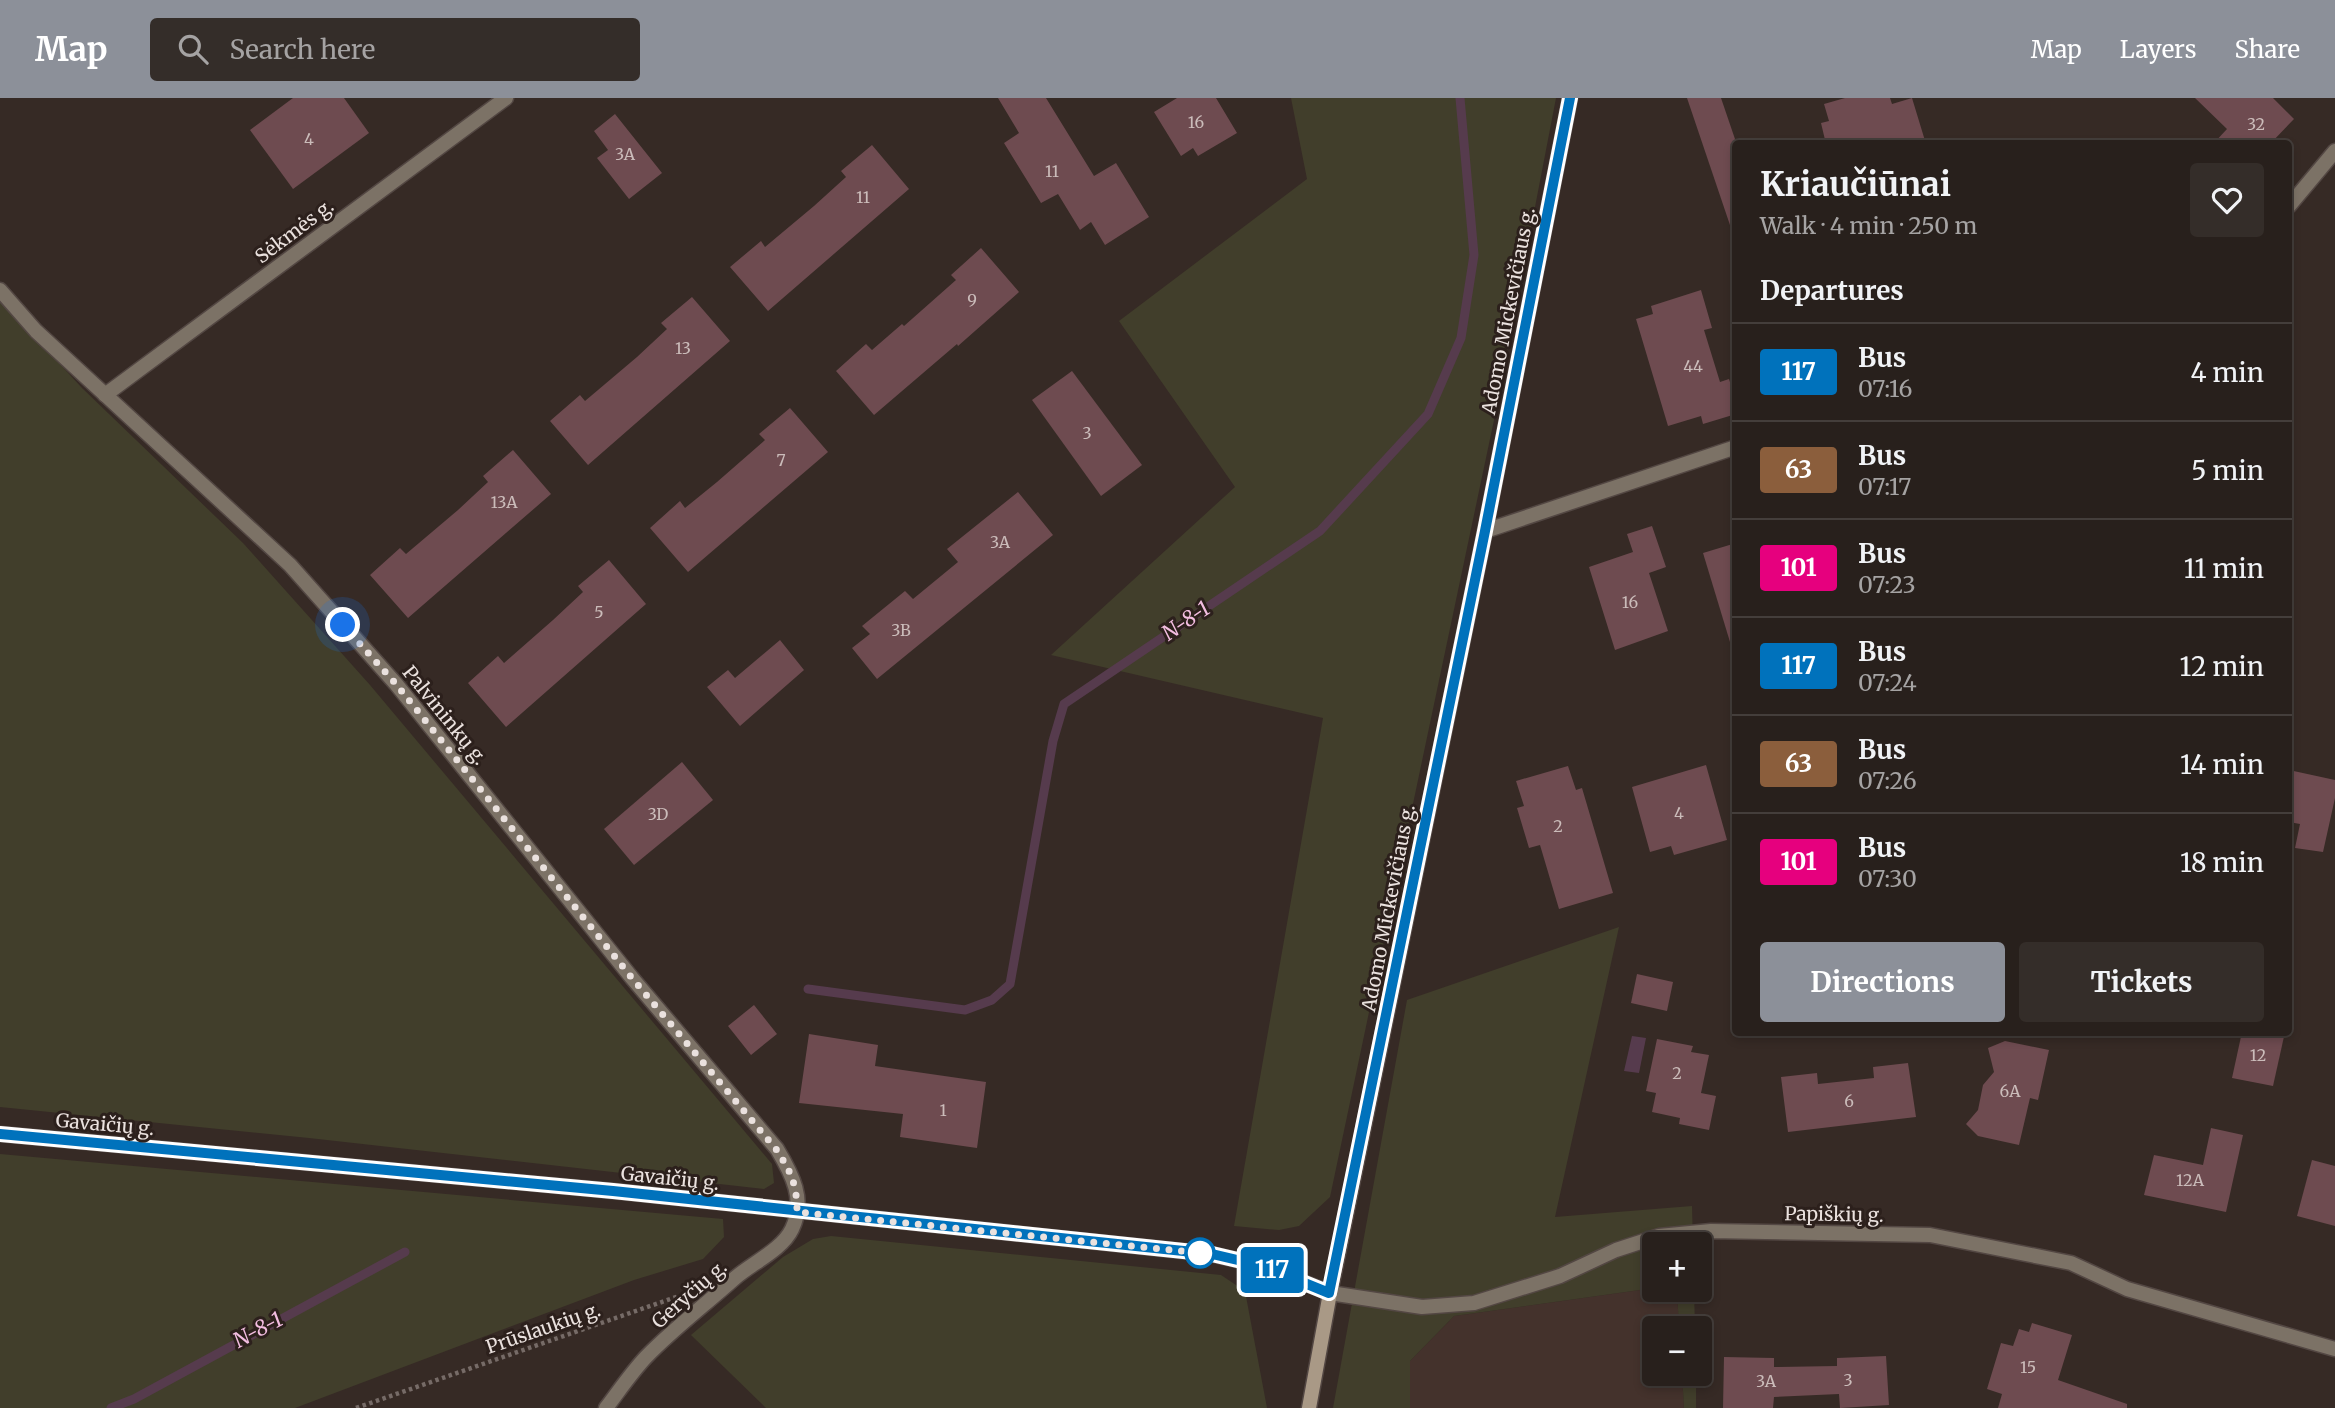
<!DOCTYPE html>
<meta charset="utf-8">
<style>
:root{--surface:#28201c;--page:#342d29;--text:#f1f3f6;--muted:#a5a3a3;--line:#443e3b;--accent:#8c9099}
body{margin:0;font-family:Merriweather,serif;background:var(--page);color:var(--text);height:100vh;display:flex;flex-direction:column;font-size:26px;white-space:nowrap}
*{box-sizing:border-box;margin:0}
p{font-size:23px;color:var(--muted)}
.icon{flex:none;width:38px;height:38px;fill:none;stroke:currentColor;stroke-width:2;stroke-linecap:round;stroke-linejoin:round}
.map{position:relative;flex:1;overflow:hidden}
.side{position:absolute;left:1732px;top:42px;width:560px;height:896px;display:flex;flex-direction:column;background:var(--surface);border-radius:7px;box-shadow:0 4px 10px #0003,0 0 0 2px var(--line)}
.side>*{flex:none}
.badge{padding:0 14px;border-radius:5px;font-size:24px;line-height:46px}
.buttons{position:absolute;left:1642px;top:1134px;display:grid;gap:14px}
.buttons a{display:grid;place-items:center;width:70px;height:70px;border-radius:7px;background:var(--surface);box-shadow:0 4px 10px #0003,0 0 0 2px var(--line);font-size:35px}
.you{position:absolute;width:35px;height:35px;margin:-18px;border:5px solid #fff;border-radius:50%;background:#1a73e8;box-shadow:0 0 0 10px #1a73e833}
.map>.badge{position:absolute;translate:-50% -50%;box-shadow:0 0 0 4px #fff}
h2{padding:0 28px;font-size:26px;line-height:63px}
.round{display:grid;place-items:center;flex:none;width:74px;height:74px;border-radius:7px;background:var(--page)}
.overview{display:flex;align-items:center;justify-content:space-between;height:119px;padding:0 28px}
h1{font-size:33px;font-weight:700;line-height:52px}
.button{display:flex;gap:14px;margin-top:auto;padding:14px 28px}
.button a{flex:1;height:80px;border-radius:7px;background:var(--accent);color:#fff;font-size:28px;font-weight:700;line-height:80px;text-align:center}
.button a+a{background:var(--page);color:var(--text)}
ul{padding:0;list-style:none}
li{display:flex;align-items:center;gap:21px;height:98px;padding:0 28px;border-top:2px solid var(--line)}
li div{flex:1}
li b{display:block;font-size:26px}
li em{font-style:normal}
li .badge{min-width:77px;font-weight:700;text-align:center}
header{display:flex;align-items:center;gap:42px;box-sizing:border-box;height:98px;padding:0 35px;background:var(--accent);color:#fff}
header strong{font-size:33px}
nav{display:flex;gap:38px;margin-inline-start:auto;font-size:24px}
.search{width:490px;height:63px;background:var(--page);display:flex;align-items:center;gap:18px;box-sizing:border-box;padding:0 24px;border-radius:7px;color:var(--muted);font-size:26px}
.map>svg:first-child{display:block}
.built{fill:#44322c}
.green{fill:#413e2b}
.water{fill:#563b4d}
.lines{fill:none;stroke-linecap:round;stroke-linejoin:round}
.stream{stroke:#563b4d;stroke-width:9}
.building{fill:#6e4b50}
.minor-casing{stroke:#534743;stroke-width:17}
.secondary-casing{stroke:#534743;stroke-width:17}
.path{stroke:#766b67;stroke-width:4.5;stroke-dasharray:3.5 3.5;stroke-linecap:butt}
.minor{stroke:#7c7266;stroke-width:14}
.secondary{stroke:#a99986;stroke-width:14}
.line-casing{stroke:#fff;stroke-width:16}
.line{stroke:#0072bc;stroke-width:10}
.walk{stroke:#eae1de;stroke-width:7;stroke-dasharray:0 12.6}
.stop-dot{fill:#fff;stroke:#0072bc;stroke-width:3.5}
.labels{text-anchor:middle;stroke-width:6;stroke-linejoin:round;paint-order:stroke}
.number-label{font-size:16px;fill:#cbbcba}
.street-label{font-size:19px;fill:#eae1de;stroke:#2c201c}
.water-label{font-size:21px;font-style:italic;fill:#f3bde1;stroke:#2c201c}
</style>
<header>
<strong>Map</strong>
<div class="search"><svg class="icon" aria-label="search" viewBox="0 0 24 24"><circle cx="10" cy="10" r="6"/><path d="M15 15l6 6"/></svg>Search here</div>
<nav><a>Map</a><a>Layers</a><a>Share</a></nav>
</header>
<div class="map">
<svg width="2335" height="1310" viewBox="0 0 2335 1310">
<rect width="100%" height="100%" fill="#362a25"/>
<!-- built -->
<path class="built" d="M1654,1190V1192H1677L1679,1230H1654V1276H1682L1684,1310H1410V1263L1454,1218Z"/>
<!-- green -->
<g class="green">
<path d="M1291,0H1556L1494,322L1330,1099L1299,1128L1279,1132L1234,1128L1323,620L1051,557L1235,389L1119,223L1307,81Z"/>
<path d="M0,201L82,290L243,445L370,587L772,1066L774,1085L764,1091L309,1040L0,1009Z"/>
<path d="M1619,829L1555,1119L1692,1108L1693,1146H1654V1190L1454,1218L1410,1263V1310H1333L1407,902Z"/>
<path d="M0,1056L723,1121L724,1139L703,1161L634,1182L295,1310H0Z"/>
<path d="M831,1138L1221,1177L1245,1193L1267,1310H766L691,1237L783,1159L813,1141Z"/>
<path d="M1677,1192H1694L1695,1230H1679Z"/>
<path d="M1682,1276H1696V1310H1684Z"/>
</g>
<!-- water -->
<path class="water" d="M1632,938L1646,940L1639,975L1624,973Z"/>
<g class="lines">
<!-- stream -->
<g class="stream">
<path d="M808,891L965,912L992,902L1010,886L1053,643L1064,606L1320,433L1428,316L1461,240L1474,157L1460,0"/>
<path d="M111,1310L134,1301L405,1154"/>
</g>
</g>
<!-- building -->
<g class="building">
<path d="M293,0H344L369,35L293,91L250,32Z"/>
<path d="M998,0H1046L1094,78L1116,65L1149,119L1105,147L1091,124L1080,132L1058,96L1041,105L1004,45L1019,35Z"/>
<path d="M1177,0H1216L1237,35L1198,58L1193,50L1181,58L1154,14Z"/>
<path d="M1687,0H1721L1736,44V132L1732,133Z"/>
<path d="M1845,0H1890L1892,6L1912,0L1926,46H1826L1821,25L1829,23L1824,6Z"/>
<path d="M2195,0H2273L2294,21L2270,46H2213L2227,31Z"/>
<path d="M615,16L662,75L629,101L597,60L608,52L594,33Z"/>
<path d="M872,47L909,91L768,213L730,169L761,143L765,149L814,108L846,79L841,73Z"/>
<path d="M981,150L1019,194L958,248L957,246L874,317L836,273L866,246L872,252L902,226L904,228L956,182L951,177Z"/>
<path d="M1701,192L1712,230L1704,232L1720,284L1729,281L1736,303V316L1703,326L1701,318L1668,328L1636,221L1653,216L1651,208Z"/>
<path d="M692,199L730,243L588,367L550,323L580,297L585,303L637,259L667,231L661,225Z"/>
<path d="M1072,273L1142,367L1101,398L1032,302Z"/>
<path d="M790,310L828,354L688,474L650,430L680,403L685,410L717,384L765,342L759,336Z"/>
<path d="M513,352L551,396L408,520L370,477L400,450L406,456L458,412L488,384L483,378Z"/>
<path d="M1018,394L1053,437L877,581L852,550L870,536L862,528L905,493L913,501L958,464L947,451Z"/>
<path d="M1652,428L1666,469L1649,475L1668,533L1615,552L1589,469L1633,454L1627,436Z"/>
<path d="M1736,445V543L1730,544L1703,455Z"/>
<path d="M609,462L646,506L506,629L468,585L498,558L504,565L553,522L583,494L578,488Z"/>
<path d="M780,542L804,572L740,628L707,589L728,572L735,580Z"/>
<path d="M682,664L713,702L634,767L604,731Z"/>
<path d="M1706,667L1727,742L1674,757L1671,748L1650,754L1632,689Z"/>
<path d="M1568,668L1576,692L1582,690L1613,795L1559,811L1540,747L1529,750L1517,710L1524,708L1516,683Z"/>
<path d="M2289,672L2335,682V700L2323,754L2295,750L2300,726L2289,724Z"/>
<path d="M1637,876L1673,884L1667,913L1631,905Z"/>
<path d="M754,907L777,936L751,957L728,928Z"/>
<path d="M2242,934H2285L2273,988L2232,980Z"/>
<path d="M809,936L878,947L875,968L986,984L977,1050L900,1039L903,1016L799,1005Z"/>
<path d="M1657,941L1693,948L1691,954L1709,957L1701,995L1716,998L1709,1032L1679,1026L1680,1020L1652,1014L1656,995L1646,993Z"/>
<path d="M2005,943L2049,952L2038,1002L2030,1000L2019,1047L1978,1038L1966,1026L1978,1012L1983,987L1994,974L1988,950Z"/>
<path d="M1908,965L1916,1019L1788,1034L1781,979L1817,975L1818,986L1874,980L1873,969Z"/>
<path d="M2211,1030L2243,1037L2226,1114L2144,1097L2154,1057L2203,1067Z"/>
<path d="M2312,1062L2335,1068V1128L2297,1118Z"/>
<path d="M2032,1225L2072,1237L2058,1282L2127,1306V1310H1998L2002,1296L1987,1291L2001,1245L2013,1248L2019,1231L2029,1234Z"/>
<path d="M1886,1258L1889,1307L1840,1310L1839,1296L1774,1299L1773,1310H1723L1724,1259L1774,1260V1269L1837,1268V1260Z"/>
</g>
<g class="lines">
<defs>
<g id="minor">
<path d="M2289,108L2335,53"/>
<path d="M0,192L36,233L290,467L396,586L632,880L777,1051C792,1076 806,1102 792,1131C782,1152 752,1165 735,1180C706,1206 673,1231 646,1259C631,1275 619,1293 606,1310"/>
<path d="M105,297L506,0"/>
<path d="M1485,433L1736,349"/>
<path d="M0,1036L613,1093L1211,1156L1263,1168L1330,1195L1422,1209L1474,1205L1560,1178L1616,1152L1659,1138L1711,1133L1930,1137L2071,1165L2127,1191L2335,1251"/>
</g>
<path id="secondary" d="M1309,1310L1330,1195L1485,433L1570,0"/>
</defs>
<!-- minor casing -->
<use href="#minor" class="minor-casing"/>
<!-- secondary casing -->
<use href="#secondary" class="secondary-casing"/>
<!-- path -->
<path class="path" d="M356,1310L679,1198"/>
<!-- minor -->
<use href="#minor" class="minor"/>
<!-- secondary -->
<use href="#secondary" class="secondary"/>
</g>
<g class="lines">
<defs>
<path id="line" d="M0,1036L613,1093L1212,1156L1263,1168L1329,1195L1485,433L1570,0"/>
</defs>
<!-- line casing -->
<use href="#line" class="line-casing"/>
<!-- line -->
<use href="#line" class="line"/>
<!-- walk -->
<path class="walk" d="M343,527L396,586L632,880L776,1051C791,1074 797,1086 797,1114L1200,1155"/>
</g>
<!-- markers -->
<circle class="stop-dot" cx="1200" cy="1155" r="14"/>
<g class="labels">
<!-- number labels -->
<g class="number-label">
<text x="1196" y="30">16</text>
<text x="2256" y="32">32</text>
<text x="309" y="47">4</text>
<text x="625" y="62">3A</text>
<text x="1052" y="79">11</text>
<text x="863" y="105">11</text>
<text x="972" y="208">9</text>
<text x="683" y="256">13</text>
<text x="1693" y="274">44</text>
<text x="1087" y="341">3</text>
<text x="781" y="368">7</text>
<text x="504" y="410">13A</text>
<text x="1000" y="450">3A</text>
<text x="1630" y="510">16</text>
<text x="599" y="520">5</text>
<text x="901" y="538">3B</text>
<text x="1679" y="721">4</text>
<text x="658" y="722">3D</text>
<text x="1558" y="734">2</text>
<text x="2258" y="963">12</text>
<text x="1677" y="981">2</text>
<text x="2010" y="999">6A</text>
<text x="1849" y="1009">6</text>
<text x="943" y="1018">1</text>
<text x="2190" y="1088">12A</text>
<text x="2028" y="1275">15</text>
<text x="1848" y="1288">3</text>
<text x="1766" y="1289">3A</text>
</g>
<!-- street labels -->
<g class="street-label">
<text transform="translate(294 133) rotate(-37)" y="7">Sėkmės g.</text>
<text transform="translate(1508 213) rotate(-79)" y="7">Adomo Mickevičiaus g.</text>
<text transform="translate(445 617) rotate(51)" y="7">Palvininkų g.</text>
<text transform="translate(1388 810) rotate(-79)" y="7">Adomo Mickevičiaus g.</text>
<text transform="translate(105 1026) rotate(5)" y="7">Gavaičių g.</text>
<text transform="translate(670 1080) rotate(6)" y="7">Gavaičių g.</text>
<text transform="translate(1834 1116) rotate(1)" y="7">Papiškių g.</text>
<text transform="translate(689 1196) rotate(-41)" y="7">Geryčių g.</text>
<text transform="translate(543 1230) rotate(-19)" y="7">Prūslaukių g.</text>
</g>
<!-- water labels -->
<g class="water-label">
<text transform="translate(1186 523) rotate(-34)" y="7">N-8-1</text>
<text transform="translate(258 1232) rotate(-28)" y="7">N-8-1</text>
</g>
</g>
</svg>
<div class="buttons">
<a>+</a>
<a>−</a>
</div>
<div class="you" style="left:343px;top:527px"></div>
<b class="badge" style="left:1272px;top:1172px;background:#0072bc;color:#fff">117</b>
<section class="side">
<div class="overview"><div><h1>Kriaučiūnai</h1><p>Walk · 4 min · 250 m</p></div><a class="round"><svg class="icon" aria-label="heart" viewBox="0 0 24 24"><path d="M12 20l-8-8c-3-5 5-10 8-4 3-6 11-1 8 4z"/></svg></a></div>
<h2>Departures</h2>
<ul>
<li><span class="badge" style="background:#0072bc;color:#fff">117</span><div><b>Bus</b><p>07:16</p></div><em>4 min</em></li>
<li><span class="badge" style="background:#8b5e3c;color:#fff">63</span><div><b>Bus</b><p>07:17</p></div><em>5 min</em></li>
<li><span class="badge" style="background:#e6007e;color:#fff">101</span><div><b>Bus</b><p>07:23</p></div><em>11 min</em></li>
<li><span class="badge" style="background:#0072bc;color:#fff">117</span><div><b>Bus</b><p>07:24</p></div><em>12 min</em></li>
<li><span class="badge" style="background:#8b5e3c;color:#fff">63</span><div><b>Bus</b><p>07:26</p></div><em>14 min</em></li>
<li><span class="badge" style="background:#e6007e;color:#fff">101</span><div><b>Bus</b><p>07:30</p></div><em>18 min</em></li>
</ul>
<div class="button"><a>Directions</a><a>Tickets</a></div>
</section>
</div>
